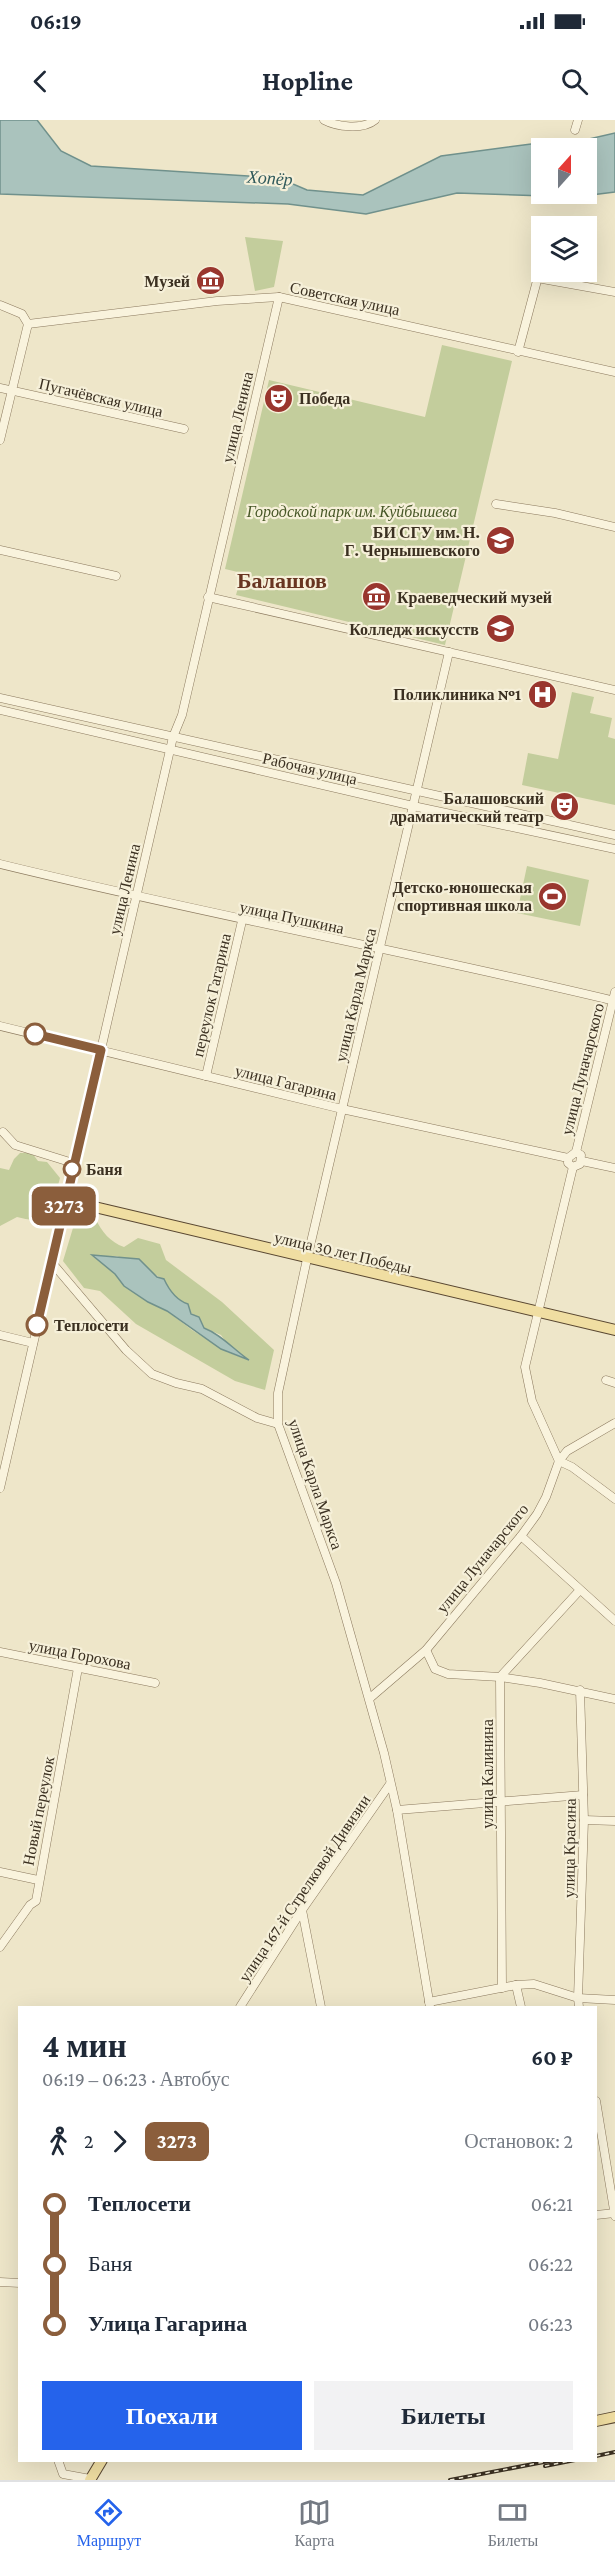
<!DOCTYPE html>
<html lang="ru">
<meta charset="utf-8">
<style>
:root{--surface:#fff;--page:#f2f2f3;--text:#1f2937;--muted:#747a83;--line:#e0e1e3;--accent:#2563eb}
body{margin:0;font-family:"Crimson Pro",serif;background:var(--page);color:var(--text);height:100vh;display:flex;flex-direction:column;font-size:22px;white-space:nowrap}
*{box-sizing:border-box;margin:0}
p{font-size:20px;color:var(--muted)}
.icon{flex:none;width:33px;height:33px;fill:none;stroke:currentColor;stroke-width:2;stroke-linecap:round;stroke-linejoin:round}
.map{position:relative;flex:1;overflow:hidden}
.sheet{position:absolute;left:18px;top:1886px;width:579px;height:456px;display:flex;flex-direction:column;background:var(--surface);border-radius:0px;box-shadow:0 6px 24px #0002}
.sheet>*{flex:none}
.badge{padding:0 12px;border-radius:9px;font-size:21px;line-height:39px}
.needle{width:39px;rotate:21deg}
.tools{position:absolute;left:531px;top:18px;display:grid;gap:12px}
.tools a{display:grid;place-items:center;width:66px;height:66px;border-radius:0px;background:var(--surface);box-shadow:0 6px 24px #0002;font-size:30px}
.map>.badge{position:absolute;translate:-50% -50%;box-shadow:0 0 0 3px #fff}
.legs{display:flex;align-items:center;gap:9px;height:66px;padding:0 24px;font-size:20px}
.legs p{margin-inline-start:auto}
.headline{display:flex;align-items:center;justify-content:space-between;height:102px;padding:0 24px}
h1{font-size:33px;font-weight:700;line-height:45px}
.button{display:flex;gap:12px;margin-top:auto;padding:12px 24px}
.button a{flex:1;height:69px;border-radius:0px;background:var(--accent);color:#fff;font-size:24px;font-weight:700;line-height:69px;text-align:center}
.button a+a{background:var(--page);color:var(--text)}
ul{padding:0 24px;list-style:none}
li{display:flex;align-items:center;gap:21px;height:60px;font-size:22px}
li i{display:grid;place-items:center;width:9px;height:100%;margin:0 8px;background:currentColor}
li i::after{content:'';width:15px;height:15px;margin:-8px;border:4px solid;border-radius:50%;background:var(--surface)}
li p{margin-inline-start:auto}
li:first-child i{background:linear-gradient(#0000 50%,currentColor 0)}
li:last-child i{background:linear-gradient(currentColor 50%,#0000 0)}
.status{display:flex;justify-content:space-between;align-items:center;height:42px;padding:0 30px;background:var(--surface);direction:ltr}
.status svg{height:16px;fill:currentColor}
header{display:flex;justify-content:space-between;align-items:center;height:78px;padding:0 24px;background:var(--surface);font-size:27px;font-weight:700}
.menu{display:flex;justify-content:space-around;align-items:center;height:84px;border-top:2px solid var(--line);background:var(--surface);font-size:16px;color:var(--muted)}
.menu a{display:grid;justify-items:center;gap:3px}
.menu .on{color:var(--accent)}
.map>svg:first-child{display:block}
.green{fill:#c3cd9c;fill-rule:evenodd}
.water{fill:#aac3bd;stroke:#70918c;stroke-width:1.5;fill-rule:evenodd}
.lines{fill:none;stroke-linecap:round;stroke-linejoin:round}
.minor-casing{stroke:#8b795e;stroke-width:9}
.major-casing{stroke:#594731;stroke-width:12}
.minor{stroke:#f9f3dd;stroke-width:8}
.major{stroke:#f0dea2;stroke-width:10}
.rail-casing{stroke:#3b3021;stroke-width:4}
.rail{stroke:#f6f0d9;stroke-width:1.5;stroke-dasharray:4.5;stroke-linecap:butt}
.line-1-casing{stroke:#fff;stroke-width:14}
.line-1{stroke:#8b5e3c;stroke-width:9}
.stop-1-dot{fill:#fff;stroke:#8b5e3c;stroke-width:3}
.labels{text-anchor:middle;stroke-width:4.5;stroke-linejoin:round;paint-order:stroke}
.poi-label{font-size:16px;font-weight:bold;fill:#3b3021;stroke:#f6f0d9;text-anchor:end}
.street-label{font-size:16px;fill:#3b3021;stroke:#f6f0d9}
.park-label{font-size:16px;font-style:italic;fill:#485828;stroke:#f6f0d9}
.stop-label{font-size:16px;font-weight:bold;fill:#3b3021;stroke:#f6f0d9;text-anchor:start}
.water-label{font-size:18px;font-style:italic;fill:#305a5b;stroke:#f6f0d9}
.district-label{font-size:22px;font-weight:bold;fill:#683521;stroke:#f6f0d9}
</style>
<div class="status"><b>06:19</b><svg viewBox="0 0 49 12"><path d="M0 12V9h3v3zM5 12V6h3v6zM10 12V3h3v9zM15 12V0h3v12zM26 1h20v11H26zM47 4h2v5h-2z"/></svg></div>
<header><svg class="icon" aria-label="back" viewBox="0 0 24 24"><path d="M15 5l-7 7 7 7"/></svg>Hopline<svg class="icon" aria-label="search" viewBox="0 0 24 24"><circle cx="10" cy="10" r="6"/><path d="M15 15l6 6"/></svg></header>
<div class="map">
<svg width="615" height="2360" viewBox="0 0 615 2360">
<rect width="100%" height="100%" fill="#eee6c9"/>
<!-- green -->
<g class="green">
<path d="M245,117L283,121L274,167L255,171Z"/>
<path d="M442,225L512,241L445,525L236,475L242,453L225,449L269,260L425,297Z"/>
<path d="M572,572L594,577L590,593L612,598L608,617L615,619V685L522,665L528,633L558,639Z"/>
<path d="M527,746L589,760L580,806L517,793Z"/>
<path d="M20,1033H32L38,1041L47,1042L60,1058L50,1095C38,1102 29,1100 17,1097L0,1106V1048L9,1050L14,1039Z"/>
<path d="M76,1098H95C102,1112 110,1122 124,1127L138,1118L160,1124L166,1140L222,1182L274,1230L265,1270L235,1261L136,1204L100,1171L84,1168L63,1141ZM93,1136H117L164,1159C169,1172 186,1193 199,1197L204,1208L221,1215L230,1228L248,1240L227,1232L192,1210L167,1191L148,1182L124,1166L115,1154Z"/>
</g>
<!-- water -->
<g class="water">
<path d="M0,0H37L61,31L91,46L279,58L307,70L363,75L441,36L539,23L589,19L615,13V72L575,77L457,73L366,94L288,84L0,74ZM586,28V74H542V28Z"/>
<path d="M92,1135L139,1139L157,1157L164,1159C169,1170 176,1180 188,1184L191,1194L199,1197L204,1208C222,1215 233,1229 249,1240L221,1229L167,1191L148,1182L124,1166L115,1154Z"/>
</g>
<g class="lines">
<defs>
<g id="minor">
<path d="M324,0C337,7 363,10 375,0"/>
<path d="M575,10L578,0"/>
<path d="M551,106V105"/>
<path d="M537,158L615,172"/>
<path d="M0,185L22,194L28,204"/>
<path d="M28,204L217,181L279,177L615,252"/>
<path d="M518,232L542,142"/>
<path d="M0,268L184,309"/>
<path d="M0,320L28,204"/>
<path d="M496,384L555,393L615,407"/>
<path d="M0,430L116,456"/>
<path d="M208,477L615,570"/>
<path d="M0,578L615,715"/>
<path d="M0,590L413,686L615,729"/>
<path d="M0,744C204,794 411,832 615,881"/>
<path d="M0,906L342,989L568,1038L576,1032L581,1035L580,1044L573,1047L568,1043V1038"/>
<path d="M206,956L242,801"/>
<path d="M3,1012L15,1025L73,1043"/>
<path d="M576,1032L615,872"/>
<path d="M582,1041L615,1048"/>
<path d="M53,1144L126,1230L152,1254L176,1263L202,1269L257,1298L278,1304"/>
<path d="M0,1215L33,1223"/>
<path d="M606,1260L615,1263"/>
<path d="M559,1341L532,1281L525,1247L573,1047"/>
<path d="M559,1341L572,1347L615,1379"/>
<path d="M0,1368L173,617L182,595L279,177"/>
<path d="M521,1416L615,1501"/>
<path d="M426,1530L435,1549L448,1554L500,1557L540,1563L615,1579"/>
<path d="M0,1532L155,1563"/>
<path d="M370,1578L426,1530L521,1416L537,1394L546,1377L559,1341L567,1331L615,1303"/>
<path d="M397,1690L583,1675"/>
<path d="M584,1700L615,1701"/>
<path d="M0,1752L38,1760"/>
<path d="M302,1790L321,1887"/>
<path d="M0,1827L30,1785L36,1781L78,1548"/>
<path d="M516,1865L521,1887"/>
<path d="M502,1868L500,1557L579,1471"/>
<path d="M429,1882L516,1865L534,1864L578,1878L615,1880"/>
<path d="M240,1887L302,1790L390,1664"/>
<path d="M430,1887L397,1690L384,1633L336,1463L278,1304V1273L307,1139L449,532"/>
<path d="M579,1887L578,1878L584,1700L580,1570"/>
<path d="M596,1981L615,2096"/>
<path d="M596,2095L615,2093"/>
<path d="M0,2162L20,2163"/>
<path d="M58,2340L63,2354L90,2359"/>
</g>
<g id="major">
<path d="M65,1080L615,1210"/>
<path d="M596,2301L615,2297"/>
<path d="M90,2360L102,2340"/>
</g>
</defs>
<!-- minor casing -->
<use href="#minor" class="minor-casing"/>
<!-- major casing -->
<use href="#major" class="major-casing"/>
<!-- minor -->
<use href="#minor" class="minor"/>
<!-- major -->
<use href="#major" class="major"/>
<defs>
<g id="rail">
<path d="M596,2336L615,2332"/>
<path d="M545,2346L575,2340"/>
<path d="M450,2360L554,2340"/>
</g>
</defs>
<!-- rail casing -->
<use href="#rail" class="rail-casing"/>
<!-- rail -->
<use href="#rail" class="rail"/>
</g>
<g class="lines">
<defs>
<path id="line-1" d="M35,914L101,930C79,1022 59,1114 37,1205"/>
</defs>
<!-- line-1 casing -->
<use href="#line-1" class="line-1-casing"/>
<!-- line-1 -->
<use href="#line-1" class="line-1"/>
</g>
<!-- icons -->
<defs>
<symbol id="museum-disc" viewBox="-11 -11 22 22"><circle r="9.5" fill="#99362e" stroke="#f6f0d9"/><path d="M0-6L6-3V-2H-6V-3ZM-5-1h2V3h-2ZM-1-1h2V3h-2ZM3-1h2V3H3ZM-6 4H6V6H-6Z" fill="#fff"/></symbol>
<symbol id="theatre-disc" viewBox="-11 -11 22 22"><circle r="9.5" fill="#99362e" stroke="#f6f0d9"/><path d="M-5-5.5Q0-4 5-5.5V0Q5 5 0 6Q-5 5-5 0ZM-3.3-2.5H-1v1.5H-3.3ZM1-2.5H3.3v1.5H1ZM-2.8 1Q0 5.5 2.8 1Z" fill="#fff"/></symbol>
<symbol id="university-disc" viewBox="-11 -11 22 22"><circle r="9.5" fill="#99362e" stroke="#f6f0d9"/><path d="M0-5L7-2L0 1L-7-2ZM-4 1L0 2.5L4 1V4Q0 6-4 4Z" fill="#fff"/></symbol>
<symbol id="hospital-disc" viewBox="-11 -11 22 22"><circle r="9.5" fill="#99362e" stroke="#f6f0d9"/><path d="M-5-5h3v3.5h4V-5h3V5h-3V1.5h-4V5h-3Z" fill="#fff"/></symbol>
<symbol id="stadium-disc" viewBox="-11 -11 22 22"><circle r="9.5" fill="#99362e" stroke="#f6f0d9"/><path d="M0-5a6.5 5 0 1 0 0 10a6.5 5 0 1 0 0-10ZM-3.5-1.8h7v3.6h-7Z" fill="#fff"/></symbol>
</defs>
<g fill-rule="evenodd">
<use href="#museum-disc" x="194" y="144" width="33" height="33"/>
<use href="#theatre-disc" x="262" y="262" width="33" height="33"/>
<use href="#university-disc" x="484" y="404" width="33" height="33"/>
<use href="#museum-disc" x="360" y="460" width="33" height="33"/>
<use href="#university-disc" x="484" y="492" width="33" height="33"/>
<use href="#hospital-disc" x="526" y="558" width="33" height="33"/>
<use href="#theatre-disc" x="548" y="670" width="33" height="33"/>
<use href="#stadium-disc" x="536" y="760" width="33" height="33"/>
</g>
<!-- markers -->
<g class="stop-1-dot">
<circle cx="35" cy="914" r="10"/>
<circle cx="72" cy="1049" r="8"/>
<circle cx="37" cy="1205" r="10"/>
</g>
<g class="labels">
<!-- poi labels -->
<g class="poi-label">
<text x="190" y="167">Музей</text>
<text x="299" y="284" text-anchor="start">Победа</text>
<text x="480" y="418">БИ СГУ им. Н.<tspan x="480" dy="18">Г. Чернышевского</tspan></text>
<text x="397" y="483" text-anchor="start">Краеведческий музей</text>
<text x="479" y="515">Колледж искусств</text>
<text x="521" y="580">Поликлиника №1</text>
<text x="544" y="684">Балашовский<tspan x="544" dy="18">драматический театр</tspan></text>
<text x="532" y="773">Детско-юношеская<tspan x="532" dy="18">спортивная школа</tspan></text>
</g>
<!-- street labels -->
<g class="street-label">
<text transform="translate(345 178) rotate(12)" y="6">Советская улица</text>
<text transform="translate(101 277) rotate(13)" y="6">Пугачёвская улица</text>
<text transform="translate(237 297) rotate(-77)" y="6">улица Ленина</text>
<text transform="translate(310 648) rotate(13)" y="6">Рабочая улица</text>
<text transform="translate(124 769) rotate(-77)" y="6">улица Ленина</text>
<text transform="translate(292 797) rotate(12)" y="6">улица Пушкина</text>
<text transform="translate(211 875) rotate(-77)" y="6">переулок Гагарина</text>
<text transform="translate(355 875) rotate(-77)" y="6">улица Карла Маркса</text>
<text transform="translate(582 949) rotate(-76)" y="6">улица Луначарского</text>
<text transform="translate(286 962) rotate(14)" y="6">улица Гагарина</text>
<text transform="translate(343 1132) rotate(13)" y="6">улица 30 лет Победы</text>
<text transform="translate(316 1364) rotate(71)" y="6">улица Карла Маркса</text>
<text transform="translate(482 1438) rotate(-51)" y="6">улица Луначарского</text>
<text transform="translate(80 1534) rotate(11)" y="6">улица Горохова</text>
<text transform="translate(487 1654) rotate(-90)" y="6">улица Калинина</text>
<text transform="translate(38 1691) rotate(-79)" y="6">Новый переулок</text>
<text transform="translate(569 1728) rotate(-89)" y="6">улица Красина</text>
<text transform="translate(304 1768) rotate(-56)" y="6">улица 167-й Стрелковой Дивизии</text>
</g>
<!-- park labels -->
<g class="park-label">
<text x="352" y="397">Городской парк им. Куйбышева</text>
</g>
<!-- stop labels -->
<g class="stop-label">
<text x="86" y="1055">Баня</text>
<text x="54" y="1211">Теплосети</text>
</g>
<!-- water labels -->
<g class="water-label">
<text transform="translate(270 58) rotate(4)" y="6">Хопёр</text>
</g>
<!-- district labels -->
<g class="district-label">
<text x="282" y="468">Балашов</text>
</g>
</g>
</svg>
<div class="tools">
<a><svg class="needle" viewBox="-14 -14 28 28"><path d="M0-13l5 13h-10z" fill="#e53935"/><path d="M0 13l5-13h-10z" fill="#747a83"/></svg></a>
<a><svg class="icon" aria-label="layers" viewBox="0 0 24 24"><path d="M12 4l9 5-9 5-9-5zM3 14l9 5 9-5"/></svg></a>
</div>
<b class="badge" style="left:64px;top:1086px;background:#8b5e3c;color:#fff">3273</b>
<section class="sheet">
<div class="headline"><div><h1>4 мин</h1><p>06:19 – 06:23 · Автобус</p></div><b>60 ₽</b></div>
<div class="legs"><svg class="icon" aria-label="walk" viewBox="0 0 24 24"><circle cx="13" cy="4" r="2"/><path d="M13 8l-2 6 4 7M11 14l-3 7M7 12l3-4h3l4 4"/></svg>2<svg class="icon" aria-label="forward" viewBox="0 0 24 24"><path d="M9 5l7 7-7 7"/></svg><b class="badge" style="background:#8b5e3c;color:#fff">3273</b><p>Остановок: 2</p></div>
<ul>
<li><i style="color:#8b5e3c"></i><b>Теплосети</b><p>06:21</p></li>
<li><i style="color:#8b5e3c"></i><span>Баня</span><p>06:22</p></li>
<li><i style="color:#8b5e3c"></i><b>Улица Гагарина</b><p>06:23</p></li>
</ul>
<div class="button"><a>Поехали</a><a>Билеты</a></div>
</section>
</div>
<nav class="menu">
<a class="on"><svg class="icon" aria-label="directions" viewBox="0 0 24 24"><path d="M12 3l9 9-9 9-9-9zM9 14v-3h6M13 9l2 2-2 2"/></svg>Маршрут</a>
<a><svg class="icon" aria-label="map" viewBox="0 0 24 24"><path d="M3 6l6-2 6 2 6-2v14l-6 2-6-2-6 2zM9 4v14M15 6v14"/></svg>Карта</a>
<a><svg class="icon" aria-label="tickets" viewBox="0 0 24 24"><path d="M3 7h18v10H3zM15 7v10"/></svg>Билеты</a>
</nav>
